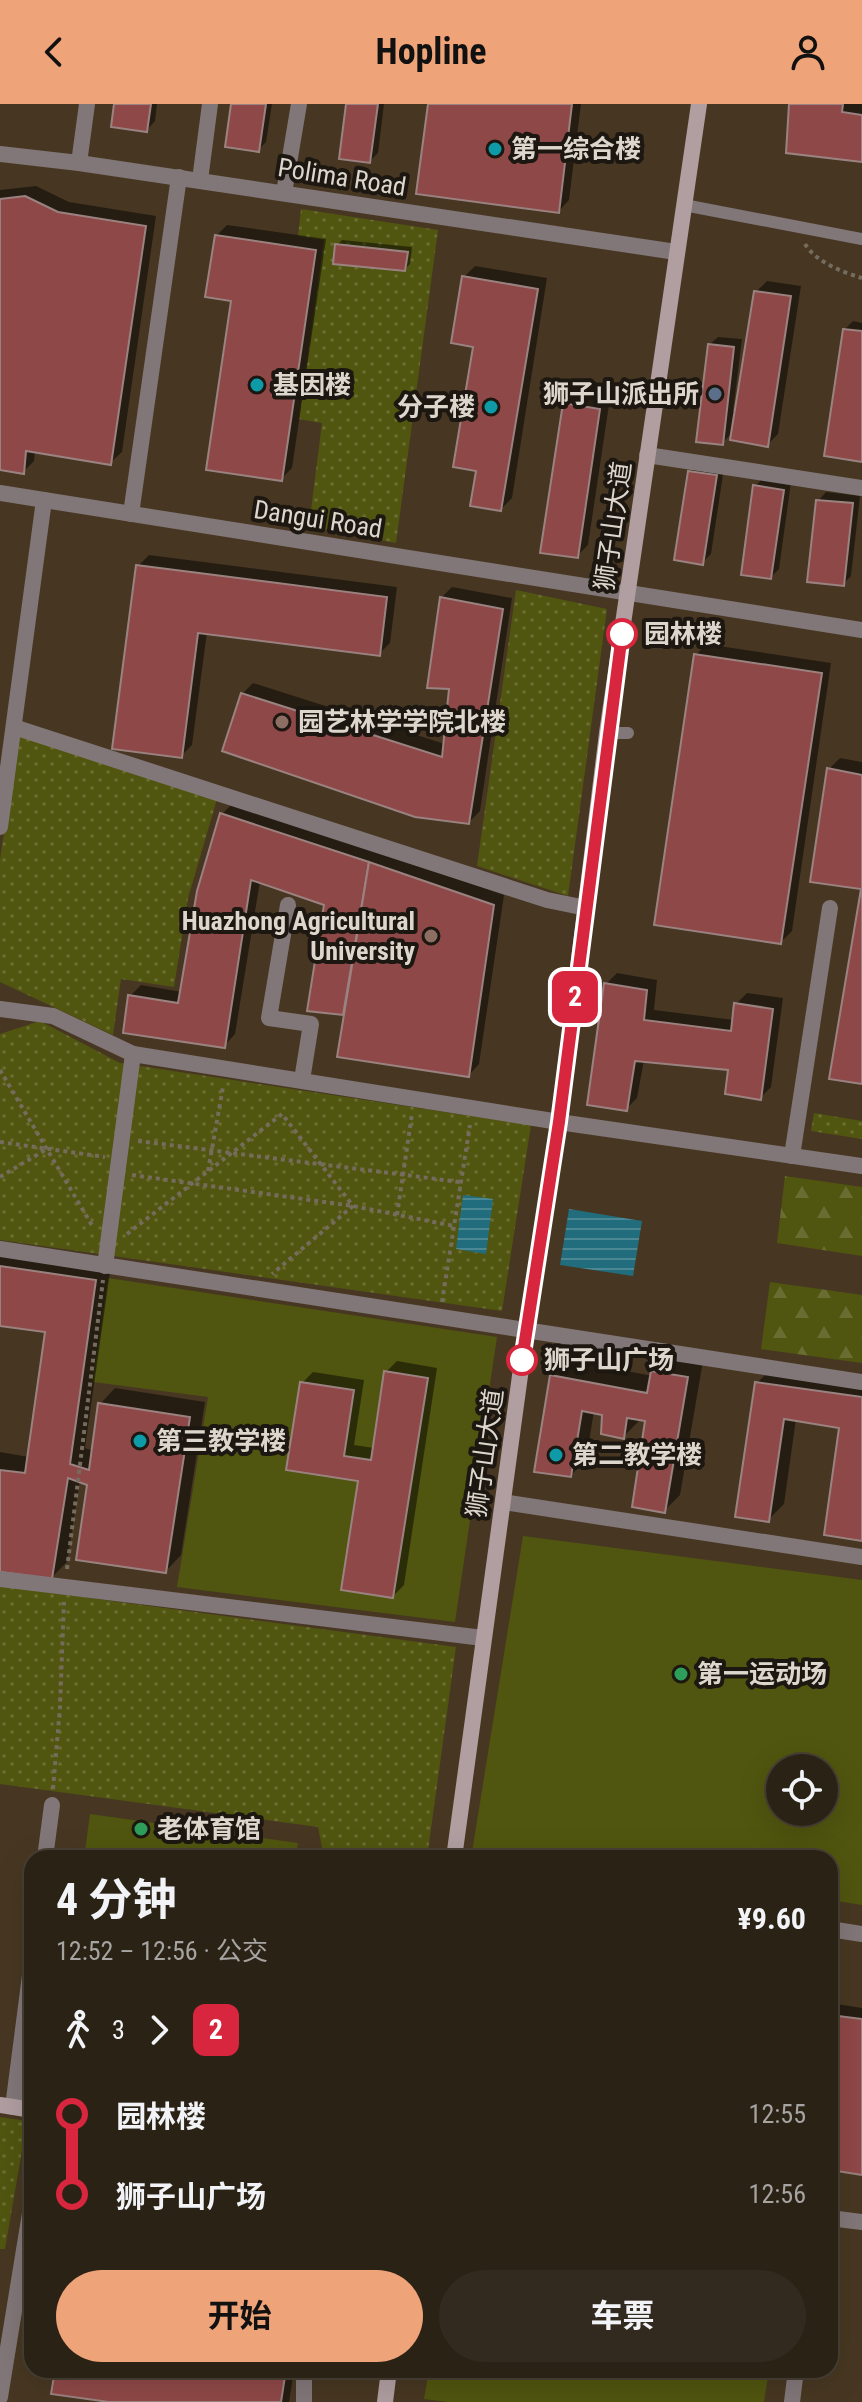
<!DOCTYPE html>
<html lang="zh">
<meta charset="utf-8">
<style>
:root{--surface:#2b2216;--page:#332a1f;--text:#f1f3f6;--muted:#a6a4a1;--line:#473f35;--accent:#efa378}
body{margin:0;font-family:"Roboto Condensed","Noto Sans SC",sans-serif;background:var(--page);color:var(--text);height:100vh;display:flex;flex-direction:column;font-size:30px;white-space:nowrap}
*{box-sizing:border-box;margin:0}
p{font-size:26px;color:var(--muted)}
.icon{flex:none;width:44px;height:44px;fill:none;stroke:currentColor;stroke-width:2;stroke-linecap:round;stroke-linejoin:round}
.map{position:relative;flex:1;overflow:hidden}
.details{position:absolute;left:24px;top:1746px;width:814px;height:528px;display:flex;flex-direction:column;background:var(--surface);border-radius:24px;box-shadow:0 8px 32px #0002,0 0 0 2px var(--line)}
.details>*{flex:none}
.badge{padding:0 16px;border-radius:12px;font-size:28px;line-height:52px}
.buttons{position:absolute;left:766px;top:1650px;display:grid;gap:16px}
.buttons a{display:grid;place-items:center;width:72px;height:72px;border-radius:50%;background:var(--surface);box-shadow:0 8px 32px #0002,0 0 0 2px var(--line);font-size:40px}
.map>.badge{position:absolute;translate:-50% -50%;box-shadow:0 0 0 4px #fff}
.legs{display:flex;align-items:center;gap:12px;height:88px;padding:0 32px;font-size:26px}
.legs p{margin-inline-start:auto}
.overview{display:flex;align-items:center;justify-content:space-between;height:136px;padding:0 32px}
h1{font-size:44px;font-weight:700;line-height:60px}
.action{display:flex;gap:16px;margin-top:auto;padding:16px 32px}
.action a{flex:1;height:92px;border-radius:48px;background:var(--accent);color:#111;font-size:32px;font-weight:700;line-height:92px;text-align:center}
.action a+a{background:var(--page);color:var(--text)}
ul{padding:0 32px;list-style:none}
li{display:flex;align-items:center;gap:28px;height:80px;font-size:30px}
li i{display:grid;place-items:center;width:12px;height:100%;margin:0 10px;background:currentColor}
li i::after{content:'';width:20px;height:20px;margin:-10px;border:6px solid;border-radius:50%;background:var(--surface)}
li p{margin-inline-start:auto}
li:first-child i{background:linear-gradient(#0000 50%,currentColor 0)}
li:last-child i{background:linear-gradient(currentColor 50%,#0000 0)}
header{display:flex;justify-content:space-between;align-items:center;height:104px;padding:0 32px;background:var(--accent);color:#111;font-size:36px;font-weight:700}
.map>svg:first-child{display:block}
.built{fill:#473722;fill-rule:evenodd}
.green{fill:#50550f;fill-rule:evenodd}
.forest{fill:url(#forest-firs)}
.park{fill:url(#park-dots)}
.water{fill:url(#water-rules)}
.shadow{fill:#0007}
.building{fill:#8e4847;stroke:#9a8280;stroke-width:2}
.lines{fill:none;stroke-linecap:round;stroke-linejoin:round}
.path{stroke:#756c5e;stroke-width:4;stroke-dasharray:4 4;stroke-linecap:butt}
.lane{stroke:#827778;stroke-width:12}
.street{stroke:#827778;stroke-width:16}
.secondary{stroke:#b09ea1;stroke-width:16}
.line-1-casing{stroke:#fff;stroke-width:18}
.line-1{stroke:#d7263d;stroke-width:12}
.culture-dot{fill:#0f9aa8;stroke:#1c1710;stroke-width:3}
.service-dot{fill:#5c6f8a;stroke:#1c1710;stroke-width:3}
.stop-1-dot{fill:#fff;stroke:#d7263d;stroke-width:4}
.education-dot{fill:#8d6e63;stroke:#1c1710;stroke-width:3}
.leisure-dot{fill:#2e9e5b;stroke:#1c1710;stroke-width:3}
.labels{text-anchor:middle;stroke-width:8;stroke-linejoin:round;paint-order:stroke}
.poi-label{font-size:26px;font-weight:bold;fill:#ddd6cd;stroke:#1c1710;text-anchor:start}
.street-label{font-size:26px;fill:#ddd6cd;stroke:#1c1710}
.stop-label{font-size:26px;font-weight:bold;fill:#ddd6cd;stroke:#1c1710;text-anchor:start}
</style>
<header><svg class="icon" aria-label="back" viewBox="0 0 24 24"><path d="M15 5l-7 7 7 7"/></svg>Hopline<svg class="icon" aria-label="person" viewBox="0 0 24 24"><circle cx="12" cy="8" r="4"/><path d="M4 21q1-7 8-7t8 7"/></svg></header>
<div class="map">
<svg width="862" height="2298" viewBox="0 0 862 2298">
<defs>
<pattern id="forest-firs" width="22" height="20" patternUnits="userSpaceOnUse" patternTransform="scale(2)"><rect width="22" height="20" fill="#50550f"/><path d="M5 1l3.5 6h-7zM16 11l3.5 6h-7z" fill="#696d31"/></pattern>
<pattern id="park-dots" width="8" height="8" patternUnits="userSpaceOnUse" patternTransform="scale(2)"><rect width="8" height="8" fill="#50550f"/><path d="M2 2h.1M6 6h.1" fill="none" stroke="#696d31" stroke-width="1.8" stroke-linecap="round"/></pattern>
<pattern id="water-rules" width="6" height="5" patternUnits="userSpaceOnUse" patternTransform="scale(2)"><rect width="6" height="5" fill="#216d7d"/><path d="M0 2.5h6" fill="none" stroke="#4b8894"/></pattern>
</defs>
<rect width="100%" height="100%" fill="#392e1e"/>
<!-- built -->
<path class="built" d="M0,0H862V2298H0ZM780,1664H824V1708H780ZM32,1754H830V2266H32Z"/>
<!-- green -->
<g class="green">
<path d="M108,1174L497,1233L455,1518L177,1483L208,1293L93,1278Z"/>
<path d="M523,1432L862,1476V1801L830,1796V1754H506L472,1748ZM780,1664H824V1708H780Z"/>
<path d="M90,1710L298,1739L296,1754H84Z"/>
<path d="M429,2266H769L764,2298H448L424,2295Z"/>
</g>
<!-- forest -->
<g class="forest">
<path d="M785,1072L862,1083V1152L777,1139Z"/>
<path d="M770,1178L862,1191V1259L761,1245Z"/>
</g>
<!-- park -->
<g class="park">
<path d="M301,105L438,126L396,439L309,422L322,319L299,315L324,136L298,132Z"/>
<path d="M516,486L607,505L568,792L477,762Z"/>
<path d="M19,632L217,695L188,794L174,883L121,875L113,931L0,878V755Z"/>
<path d="M40,917L120,959L531,1021L502,1207L0,1136V930Z"/>
<path d="M814,1009L862,1017V1035L811,1027Z"/>
<path d="M0,1482L456,1543L427,1754H324L318,1723L0,1680Z"/>
<path d="M0,2013L27,2017L5,2145H0Z"/>
</g>
<!-- water -->
<g class="water">
<path d="M463,1091L493,1095L486,1150L456,1145Z"/>
<path d="M569,1105L642,1117L633,1172L560,1161Z"/>
</g>
<!-- shadow -->
<g class="shadow">
<path d="M116,0H157L155,17L147,26Z"/>
<path d="M233,0H272L266,38L258,46Z"/>
<path d="M348,0H384L378,49L370,57Z"/>
<path d="M430,0H581L569,96L559,107Z"/>
<path d="M791,0H862V56Z"/>
<path d="M36,82L69,98L156,112L122,348L111,358L35,346L34,357L23,368L0,364V86Z"/>
<path d="M227,121L326,135L292,364L281,375L216,132Z"/>
<path d="M342,136L412,143L410,160L405,165L337,141Z"/>
<path d="M475,162L547,174L512,394L501,405L478,366L476,241L464,173Z"/>
<path d="M767,177L801,182L778,330L768,340L733,328L722,339L709,241L718,233L742,235L733,307L736,308L756,188Z"/>
<path d="M853,217L862,219V356L844,226Z"/>
<path d="M576,289L610,294L588,441L577,452L565,300Z"/>
<path d="M698,360L724,364L711,450L703,458L690,368Z"/>
<path d="M763,374L791,378L779,465L771,473L755,382Z"/>
<path d="M826,388L860,392L851,472L843,480L818,397Z"/>
<path d="M149,451L397,483L390,539L379,550L207,528L192,641L181,652L138,462Z"/>
<path d="M452,483L512,494L480,707L469,718L242,590L253,579L445,640L451,583L441,494Z"/>
<path d="M706,540L831,559L792,827L781,838L696,551Z"/>
<path d="M840,654L862,658V783L829,665Z"/>
<path d="M233,699L504,791L479,960L469,971L346,910L309,905L326,800L260,777L235,930L225,941L130,892L141,881L182,888L222,710Z"/>
<path d="M617,869L657,876L654,906L734,916L736,900L747,889L783,894L771,983L760,994L731,964L644,956L637,994L626,1005L606,880Z"/>
<path d="M0,1144L111,1161L85,1344L94,1347L100,1300L115,1284L205,1298L181,1451L166,1467L90,1379L80,1376L67,1458L52,1473L0,1466V1348L29,1353L47,1226L0,1220Z"/>
<path d="M669,1252L703,1257L680,1391L664,1407L647,1315L639,1314V1317L623,1333L605,1309L594,1307L586,1356L571,1371L552,1272L568,1256L653,1272V1268Z"/>
<path d="M397,1257L437,1264L404,1481L393,1492L360,1376L289,1364L302,1279L313,1268L364,1276L354,1341L374,1344L386,1268Z"/>
<path d="M773,1263L862,1276V1435L842,1322L796,1315L784,1400L768,1416L757,1279Z"/>
<path d="M830,1899L862,1904V2069L830,2064Z"/>
<path d="M57,2266H294L289,2298H124Z"/>
</g>
<!-- building -->
<g class="building">
<path d="M114,0H151L147,28L111,23Z"/>
<path d="M231,0H266L259,48L225,43Z"/>
<path d="M346,0H378L370,59L339,55Z"/>
<path d="M428,0H572L559,109L416,90Z"/>
<path d="M789,0H843L842,8L862,11V58L786,49Z"/>
<path d="M25,92L58,108L146,122L111,361L26,347L24,370L0,366V95Z"/>
<path d="M215,131L316,146L282,377L206,366L231,197L205,193Z"/>
<path d="M335,140L408,148L405,167L333,160Z"/>
<path d="M462,172L538,185L501,407L470,402L476,367L453,363L473,243L451,239Z"/>
<path d="M754,187L791,192L768,343L730,336Z"/>
<path d="M843,225L862,227V358L824,352Z"/>
<path d="M708,240L734,243L723,341L696,338Z"/>
<path d="M563,299L600,305L578,454L540,449Z"/>
<path d="M688,367L717,371L703,461L674,456Z"/>
<path d="M753,381L784,386L771,475L741,471Z"/>
<path d="M816,396L853,399L844,482L807,478Z"/>
<path d="M136,461L387,493L380,552L198,529L182,654L112,645Z"/>
<path d="M440,493L503,505L469,720L415,713L222,647L241,589L442,653L449,585L427,584Z"/>
<path d="M694,550L822,569L781,840L654,821Z"/>
<path d="M827,664L862,671V980L829,975L861,785L810,778Z"/>
<path d="M220,709L369,758L343,911L307,907L324,801L251,776L225,944L123,929L128,891L178,899L197,787Z"/>
<path d="M369,758L494,801L469,973L337,953Z"/>
<path d="M604,879L647,886L644,916L731,927L734,899L773,905L761,996L725,990L728,966L635,957L627,1007L587,1001Z"/>
<path d="M0,1162L96,1176L70,1360L89,1366L98,1299L190,1313L166,1469L76,1456L87,1381L68,1374L52,1475L0,1468V1366L25,1369L45,1228L0,1222Z"/>
<path d="M384,1267L428,1274L393,1494L341,1486L358,1377L286,1366L300,1278L354,1286L344,1352L371,1356Z"/>
<path d="M651,1267L688,1273L665,1409L632,1403L645,1317L627,1314L624,1335L601,1330L602,1311L582,1307L571,1373L534,1368L550,1271L647,1289Z"/>
<path d="M755,1278L862,1293V1437L824,1431L839,1324L784,1315L769,1418L735,1413Z"/>
<path d="M830,1911L862,1915V2071L830,2066Z"/>
<path d="M55,2266H286L281,2298H109L51,2290Z"/>
</g>
<g class="lines">
<!-- path -->
<g class="path">
<path d="M805,140C816,158 842,168 862,174"/>
<path d="M0,966L93,1123"/>
<path d="M138,1037L460,1078"/>
<path d="M0,1038L105,1053"/>
<path d="M208,1067L223,983"/>
<path d="M132,1071L353,1102L454,1122"/>
<path d="M0,1073L45,1046"/>
<path d="M397,1111L412,1010"/>
<path d="M127,1130L282,1010L353,1102L272,1170"/>
<path d="M442,1198L470,1021"/>
<path d="M67,1465L103,1176"/>
<path d="M53,1685L60,1603L64,1498"/>
</g>
<!-- lane -->
<g class="lane">
<path d="M684,101L862,135"/>
<path d="M607,629H628"/>
</g>
<!-- street -->
<g class="street">
<path d="M0,50L79,59L676,148"/>
<path d="M79,59L87,0"/>
<path d="M200,76L210,0"/>
<path d="M284,89L299,0"/>
<path d="M647,351L862,384"/>
<path d="M0,389L862,526"/>
<path d="M131,410L179,73"/>
<path d="M14,623L547,796L586,804"/>
<path d="M0,723L44,396"/>
<path d="M288,801L269,914L311,920L302,976"/>
<path d="M0,905L53,912L133,950L559,1018L862,1062"/>
<path d="M792,1052L830,804"/>
<path d="M0,1145L862,1278"/>
<path d="M105,1162L133,950"/>
<path d="M503,1398L862,1453"/>
<path d="M0,1475L483,1534"/>
<path d="M45,1754L52,1701"/>
<path d="M830,1825L862,1830"/>
<path d="M13,2003L32,1856"/>
<path d="M830,2114L862,2118"/>
<path d="M0,2293L32,2097"/>
<path d="M304,2298V2266"/>
<path d="M792,2298L796,2266"/>
</g>
<!-- secondary -->
<g class="secondary">
<path d="M454,1754L526,1228L559,1018L607,629L699,0"/>
<path d="M0,2001L32,2006"/>
<path d="M385,2298L389,2266"/>
</g>
</g>
<g class="lines">
<defs>
<path id="line-1" d="M522,1256L559,1018L622,530"/>
</defs>
<!-- line-1 casing -->
<use href="#line-1" class="line-1-casing"/>
<!-- line-1 -->
<use href="#line-1" class="line-1"/>
</g>
<!-- markers -->
<g class="culture-dot">
<circle cx="495" cy="45" r="8"/>
<circle cx="257" cy="281" r="8"/>
<circle cx="491" cy="303" r="8"/>
<circle cx="140" cy="1337" r="8"/>
<circle cx="556" cy="1351" r="8"/>
</g>
<circle class="service-dot" cx="715" cy="290" r="8"/>
<g class="stop-1-dot">
<circle cx="622" cy="530" r="14"/>
<circle cx="522" cy="1256" r="14"/>
</g>
<g class="education-dot">
<circle cx="282" cy="618" r="8"/>
<circle cx="431" cy="832" r="8"/>
</g>
<g class="leisure-dot">
<circle cx="681" cy="1570" r="8"/>
<circle cx="141" cy="1725" r="8"/>
</g>
<g class="labels">
<!-- poi labels -->
<g class="poi-label">
<text x="511" y="54">第一综合楼</text>
<text x="273" y="290">基因楼</text>
<text x="699" y="299" text-anchor="end">狮子山派出所</text>
<text x="475" y="312" text-anchor="end">分子楼</text>
<text x="298" y="627">园艺林学学院北楼</text>
<text x="415" y="826" text-anchor="end">Huazhong Agricultural<tspan x="415" dy="30">University</tspan></text>
<text x="156" y="1346">第三教学楼</text>
<text x="572" y="1360">第二教学楼</text>
<text x="697" y="1579">第一运动场</text>
<text x="157" y="1734">老体育馆</text>
</g>
<!-- street labels -->
<g class="street-label">
<text transform="translate(342 73) rotate(9)" y="9">Polima Road</text>
<text transform="translate(318 415) rotate(9)" y="9">Dangui Road</text>
<text transform="translate(613 422) rotate(-82)" y="9">狮子山大道</text>
<text transform="translate(485 1349) rotate(-82)" y="9">狮子山大道</text>
</g>
<!-- stop labels -->
<g class="stop-label">
<text x="644" y="539">园林楼</text>
<text x="544" y="1265">狮子山广场</text>
</g>
</g>
</svg>
<div class="buttons">
<a><svg class="icon" aria-label="locate" viewBox="0 0 24 24"><circle cx="12" cy="12" r="6"/><path d="M12 2v4M12 18v4M2 12h4M18 12h4"/></svg></a>
</div>
<b class="badge" style="left:575px;top:893px;background:#d7263d;color:#fff">2</b>
<section class="details">
<div class="overview"><div><h1>4 分钟</h1><p>12:52 – 12:56 · 公交</p></div><b>¥9.60</b></div>
<div class="legs"><svg class="icon" aria-label="walk" viewBox="0 0 24 24"><circle cx="13" cy="4" r="2"/><path d="M13 8l-2 6 4 7M11 14l-3 7M7 12l3-4h3l4 4"/></svg>3<svg class="icon" aria-label="forward" viewBox="0 0 24 24"><path d="M9 5l7 7-7 7"/></svg><b class="badge" style="background:#d7263d;color:#fff">2</b></div>
<ul>
<li><i style="color:#d7263d"></i><b>园林楼</b><p>12:55</p></li>
<li><i style="color:#d7263d"></i><b>狮子山广场</b><p>12:56</p></li>
</ul>
<div class="action"><a>开始</a><a>车票</a></div>
</section>
</div>
